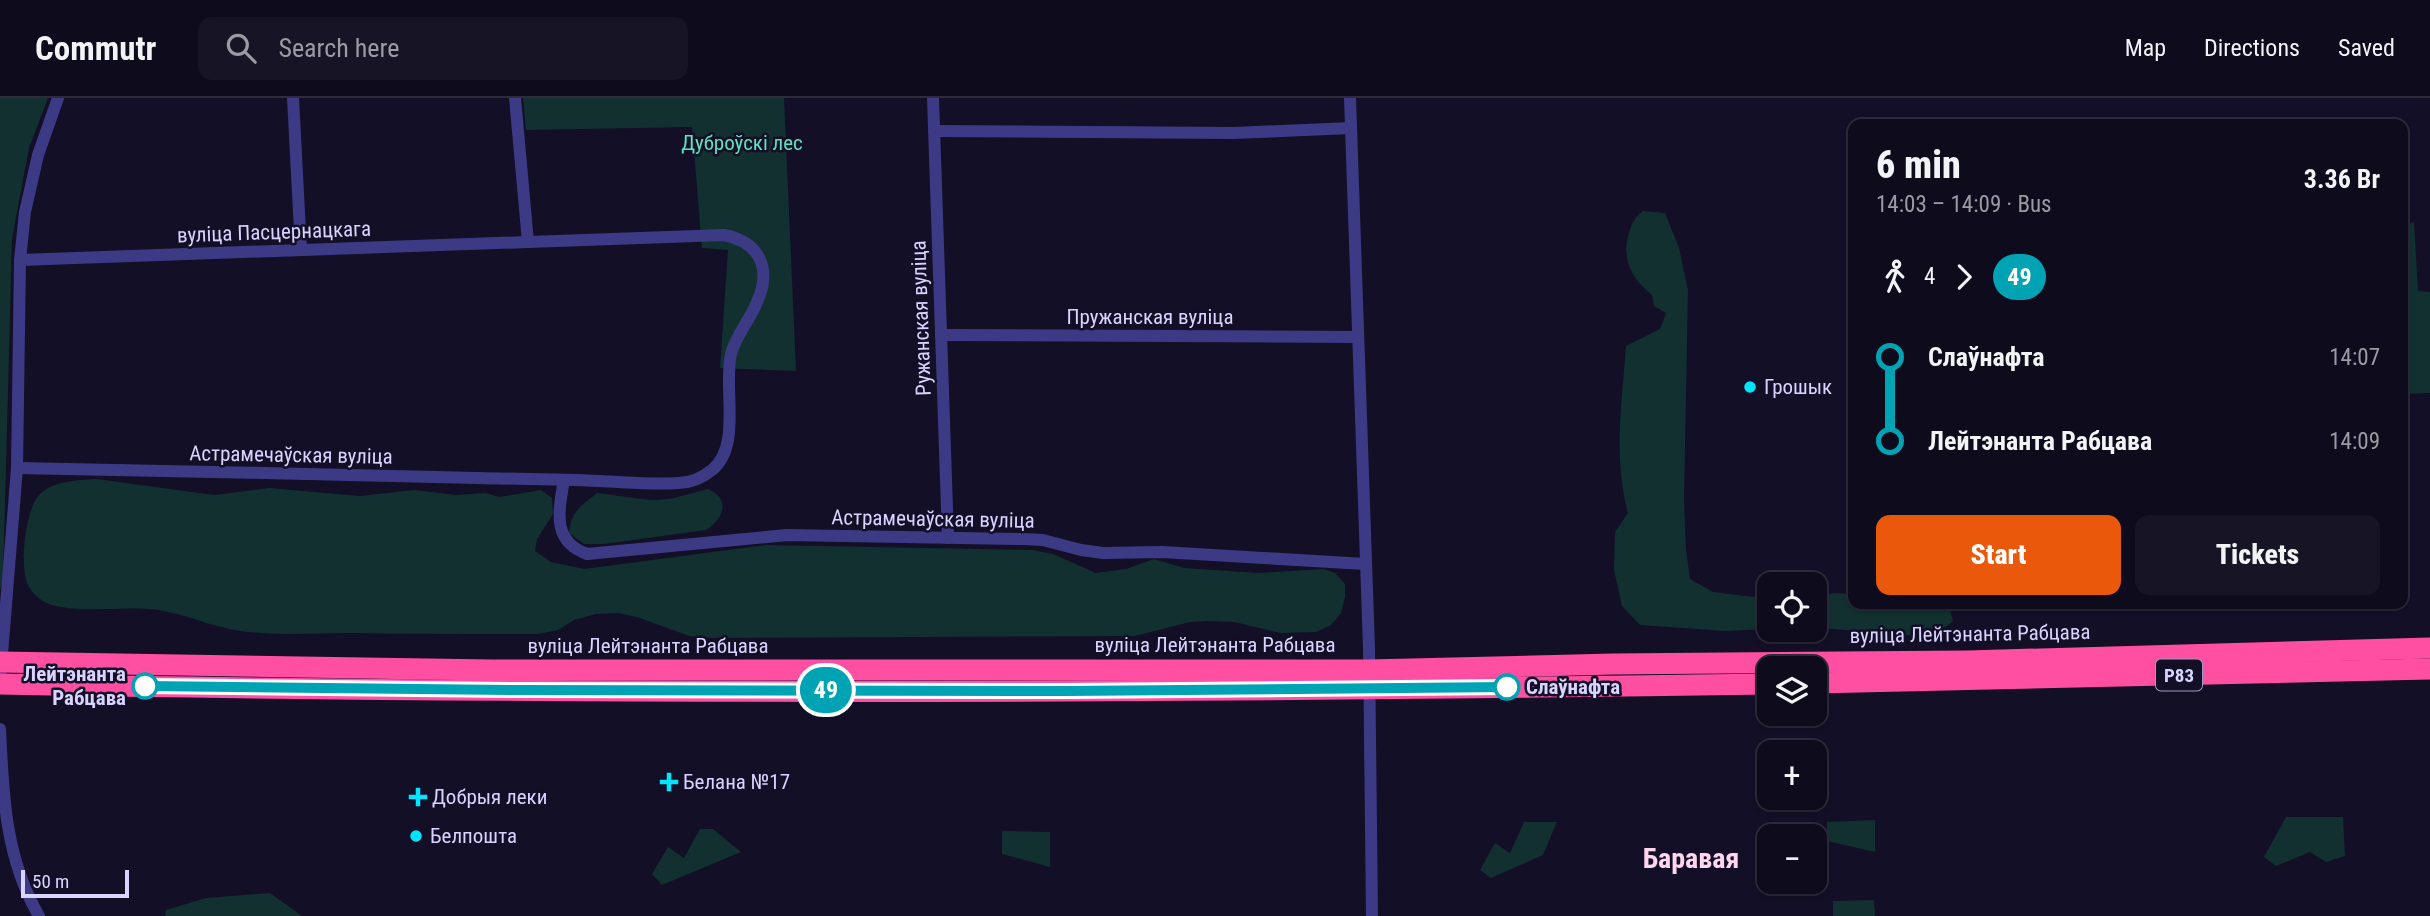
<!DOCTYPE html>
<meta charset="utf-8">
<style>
:root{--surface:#0e0b1c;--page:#171425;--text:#f1f3f6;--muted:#9b9ba3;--line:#2e2b3b;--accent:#ea580c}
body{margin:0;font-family:"Roboto Condensed",sans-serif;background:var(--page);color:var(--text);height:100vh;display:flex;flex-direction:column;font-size:26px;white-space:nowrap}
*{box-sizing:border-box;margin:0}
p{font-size:23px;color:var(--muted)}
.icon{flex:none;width:38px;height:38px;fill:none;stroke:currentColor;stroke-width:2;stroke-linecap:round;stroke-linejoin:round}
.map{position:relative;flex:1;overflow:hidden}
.side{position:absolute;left:1848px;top:21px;width:560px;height:490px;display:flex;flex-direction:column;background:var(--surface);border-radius:14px;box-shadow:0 2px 5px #0004,0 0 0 2px var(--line)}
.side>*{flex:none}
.badge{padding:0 14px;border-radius:23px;font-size:24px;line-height:46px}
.fabs{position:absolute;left:1757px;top:474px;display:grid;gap:14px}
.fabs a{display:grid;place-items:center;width:70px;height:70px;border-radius:14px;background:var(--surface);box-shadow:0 2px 5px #0004,0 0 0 2px var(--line);font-size:35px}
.scale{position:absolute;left:21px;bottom:18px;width:108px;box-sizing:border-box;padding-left:7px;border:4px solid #d9d4ff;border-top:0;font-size:19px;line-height:24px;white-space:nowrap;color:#d9d4ff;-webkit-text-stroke:5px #130f26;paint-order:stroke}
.map>.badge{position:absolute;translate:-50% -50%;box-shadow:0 0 0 4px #fff}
.legs{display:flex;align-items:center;gap:10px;height:77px;padding:0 28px;font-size:23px}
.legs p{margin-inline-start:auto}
.headline{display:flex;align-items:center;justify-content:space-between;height:119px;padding:0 28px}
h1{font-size:38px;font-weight:800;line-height:52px}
.action{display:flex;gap:14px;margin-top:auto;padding:14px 28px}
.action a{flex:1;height:80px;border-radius:14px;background:var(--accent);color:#fff;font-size:28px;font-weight:800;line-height:80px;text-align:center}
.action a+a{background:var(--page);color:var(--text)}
ul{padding:0 28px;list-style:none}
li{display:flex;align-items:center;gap:24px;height:84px;font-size:26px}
li i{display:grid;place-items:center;width:10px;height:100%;margin:0 9px;background:currentColor}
li i::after{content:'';width:18px;height:18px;margin:-9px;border:5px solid;border-radius:50%;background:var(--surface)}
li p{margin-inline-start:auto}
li:first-child i{background:linear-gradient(#0000 50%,currentColor 0)}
li:last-child i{background:linear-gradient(currentColor 50%,#0000 0)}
header{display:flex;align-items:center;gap:42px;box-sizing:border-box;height:98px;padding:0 35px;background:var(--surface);border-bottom:2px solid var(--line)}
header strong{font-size:33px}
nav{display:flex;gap:38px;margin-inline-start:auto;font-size:24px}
.search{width:490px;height:63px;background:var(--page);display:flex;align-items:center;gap:18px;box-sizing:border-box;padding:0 24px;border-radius:14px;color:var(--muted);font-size:26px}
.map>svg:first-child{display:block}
.green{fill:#12302f}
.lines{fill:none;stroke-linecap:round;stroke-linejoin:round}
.street{stroke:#3d3a85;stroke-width:12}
.highway{stroke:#ff4fa3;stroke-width:21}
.line-1-casing{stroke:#fff;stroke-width:16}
.line-1{stroke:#00a3b4;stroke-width:10}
.poi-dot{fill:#00e5ff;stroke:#130f26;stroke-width:2.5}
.stop-1-dot{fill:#fff;stroke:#00a3b4;stroke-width:3.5}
.labels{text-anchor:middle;stroke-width:5;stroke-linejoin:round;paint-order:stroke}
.shield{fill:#130f26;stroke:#9e99be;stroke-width:2}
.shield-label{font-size:19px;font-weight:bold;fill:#d9d4ff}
.park-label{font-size:21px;fill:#5fe0c0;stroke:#130f26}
.street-label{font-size:21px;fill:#d9d4ff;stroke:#130f26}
.poi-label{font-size:21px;fill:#d9d4ff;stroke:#130f26;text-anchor:start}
.stop-label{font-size:21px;font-weight:bold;fill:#d9d4ff;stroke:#130f26;text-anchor:end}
.district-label{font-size:28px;font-weight:bold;fill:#ffd6f0;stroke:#130f26}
</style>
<header>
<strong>Commutr</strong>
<div class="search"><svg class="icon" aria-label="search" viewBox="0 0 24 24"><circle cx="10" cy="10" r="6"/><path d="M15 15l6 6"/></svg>Search here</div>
<nav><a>Map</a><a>Directions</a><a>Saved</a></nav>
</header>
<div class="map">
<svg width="2430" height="818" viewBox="0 0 2430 818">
<rect width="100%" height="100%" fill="#130f26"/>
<!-- green -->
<g class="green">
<path d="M0,0H48L29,50L12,141L3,481L0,493Z"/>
<path d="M523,0H784L796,273L720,270L728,152L702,150L692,29L526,32Z"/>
<path d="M1643,113L1665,115L1679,150L1688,192L1684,402L1686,452L1690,481L1713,494L1769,501V531L1725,533L1640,527L1622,508L1614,472L1615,434L1628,415C1613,359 1622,305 1626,248L1660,231L1666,215L1654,208L1652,197C1631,180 1620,159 1630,132C1633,123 1635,119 1643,113Z"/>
<path d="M2414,124L2418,193L2430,194V295L2403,296V128Z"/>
<path d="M96,381L214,397L269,390L360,398L414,392L456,397L486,395L499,399L541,392L552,400L553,416L537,441L535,453L551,464L584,471L766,447L1032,452L1053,456L1096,475L1126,471L1154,461L1184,470L1258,475L1323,471L1335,475L1345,486V499L1341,515L1331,527L1316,534L1280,535L1234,524L1209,523L1190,524L1135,538L711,540L689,538L640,520L619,515L596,516L574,522L558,532L538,536C474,536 411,536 347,535C312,535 275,538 240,533C212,529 186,516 158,512C124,507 84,516 52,507C42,504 32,496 28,487C19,468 25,409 41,395C55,383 78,382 96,381Z"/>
<path d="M708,391C731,401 724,421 706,432L604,446H584L569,435C571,413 581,408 597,395L650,402L670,401Z"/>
<path d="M1835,495L1853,496V506H1948L1953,523C1925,551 1852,529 1815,530V498Z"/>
<path d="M2286,719H2343L2345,758L2326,764L2310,754L2276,768L2264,759Z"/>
<path d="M1875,722V754L1827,743V724Z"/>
<path d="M1524,724H1557L1543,757L1491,780L1480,772L1495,745L1510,755Z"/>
<path d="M700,731H713L741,754L662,787L652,776L668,749L684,760Z"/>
<path d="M1002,733L1050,734V769L1002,756Z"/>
<path d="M270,795L302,818H165L166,812L206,800Z"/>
<path d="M1874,802L1875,818H1833V803Z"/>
</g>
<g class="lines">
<!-- street -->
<g class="street">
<path d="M293,0L301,152"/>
<path d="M515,0L528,144"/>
<path d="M933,0L948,440"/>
<path d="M1350,0L1369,550L1372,818"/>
<path d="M934,33L1234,35L1351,30"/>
<path d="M941,237L1358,239"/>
<path d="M17,370C170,373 324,376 477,380C518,381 558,381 599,383C625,384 652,387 678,385C690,385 702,380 712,372C742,348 723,290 731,256C736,237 750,222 757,204C772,171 760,144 724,137L20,162"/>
<path d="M564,382C559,412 551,443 587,456L787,437L1023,441L1043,442L1081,452L1103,455L1162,454L1365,466"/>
<path d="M0,581L17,370L20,162L25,114L38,57L58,0"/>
<path d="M0,631C3,696 5,760 39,818"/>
</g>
<!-- highway -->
<g class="highway">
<path d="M0,564L492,572H1369L1613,566L1967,563L2430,550"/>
<path d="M1815,585L2430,571"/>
<path d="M0,586C590,597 1180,595 1769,586"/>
</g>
</g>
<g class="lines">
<defs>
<path id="line-1" d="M145,588L517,592L1066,593L1507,589"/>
</defs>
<!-- line-1 casing -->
<use href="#line-1" class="line-1-casing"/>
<!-- line-1 -->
<use href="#line-1" class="line-1"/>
</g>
<!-- markers -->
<g class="poi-dot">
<circle cx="1750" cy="289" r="7"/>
<path d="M665.5 673.5h7v7h7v7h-7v7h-7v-7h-7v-7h7z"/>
<path d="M414.5 688.5h7v7h7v7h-7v7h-7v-7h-7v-7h7z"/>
<circle cx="416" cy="738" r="7"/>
</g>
<g class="stop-1-dot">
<circle cx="145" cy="588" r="12"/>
<circle cx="1507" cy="589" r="12"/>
</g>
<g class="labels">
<!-- shield labels -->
<rect class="shield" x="2156" y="561.5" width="46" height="31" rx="5"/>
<g class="shield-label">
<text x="2179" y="584">Р83</text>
</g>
<!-- park labels -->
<g class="park-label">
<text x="742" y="52">Дуброўскі лес</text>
</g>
<!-- street labels -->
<g class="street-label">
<text transform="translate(274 134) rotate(-2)" y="7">вуліца Пасцернацкага</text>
<text x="1150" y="226">Пружанская вуліца</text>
<text transform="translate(921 220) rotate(-92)" y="7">Ружанская вуліца</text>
<text transform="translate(291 357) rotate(1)" y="7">Астрамечаўская вуліца</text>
<text transform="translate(933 421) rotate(1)" y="7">Астрамечаўская вуліца</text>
<text transform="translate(1970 536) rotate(-1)" y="7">вуліца Лейтэнанта Рабцава</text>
<text x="1215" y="554">вуліца Лейтэнанта Рабцава</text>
<text x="648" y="555">вуліца Лейтэнанта Рабцава</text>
</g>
<!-- poi labels -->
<g class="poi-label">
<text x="1764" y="296">Грошык</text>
<text x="683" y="691">Белана №17</text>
<text x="432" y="706">Добрыя леки</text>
<text x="430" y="745">Белпошта</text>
</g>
<!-- stop labels -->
<g class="stop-label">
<text x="126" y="583">Лейтэнанта<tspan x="126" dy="24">Рабцава</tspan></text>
<text x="1526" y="596" text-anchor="start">Слаўнафта</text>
</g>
<!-- district labels -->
<g class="district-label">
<text x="1691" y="770">Баравая</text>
</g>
</g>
</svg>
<div class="fabs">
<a><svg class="icon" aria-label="locate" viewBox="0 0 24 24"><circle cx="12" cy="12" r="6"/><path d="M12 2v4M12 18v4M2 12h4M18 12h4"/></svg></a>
<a><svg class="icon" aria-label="layers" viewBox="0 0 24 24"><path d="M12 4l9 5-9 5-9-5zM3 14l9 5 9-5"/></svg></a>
<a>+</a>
<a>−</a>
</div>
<div class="scale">50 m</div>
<b class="badge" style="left:826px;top:592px;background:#00a3b4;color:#fff">49</b>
<section class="side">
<div class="headline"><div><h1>6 min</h1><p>14:03 – 14:09 · Bus</p></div><b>3.36 Br</b></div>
<div class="legs"><svg class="icon" aria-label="walk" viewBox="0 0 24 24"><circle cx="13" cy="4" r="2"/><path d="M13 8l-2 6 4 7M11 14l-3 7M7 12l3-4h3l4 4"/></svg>4<svg class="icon" aria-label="forward" viewBox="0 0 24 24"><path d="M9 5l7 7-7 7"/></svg><b class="badge" style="background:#00a3b4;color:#fff">49</b></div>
<ul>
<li><i style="color:#00a3b4"></i><b>Слаўнафта</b><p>14:07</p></li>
<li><i style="color:#00a3b4"></i><b>Лейтэнанта Рабцава</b><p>14:09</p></li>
</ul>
<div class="action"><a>Start</a><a>Tickets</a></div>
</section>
</div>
